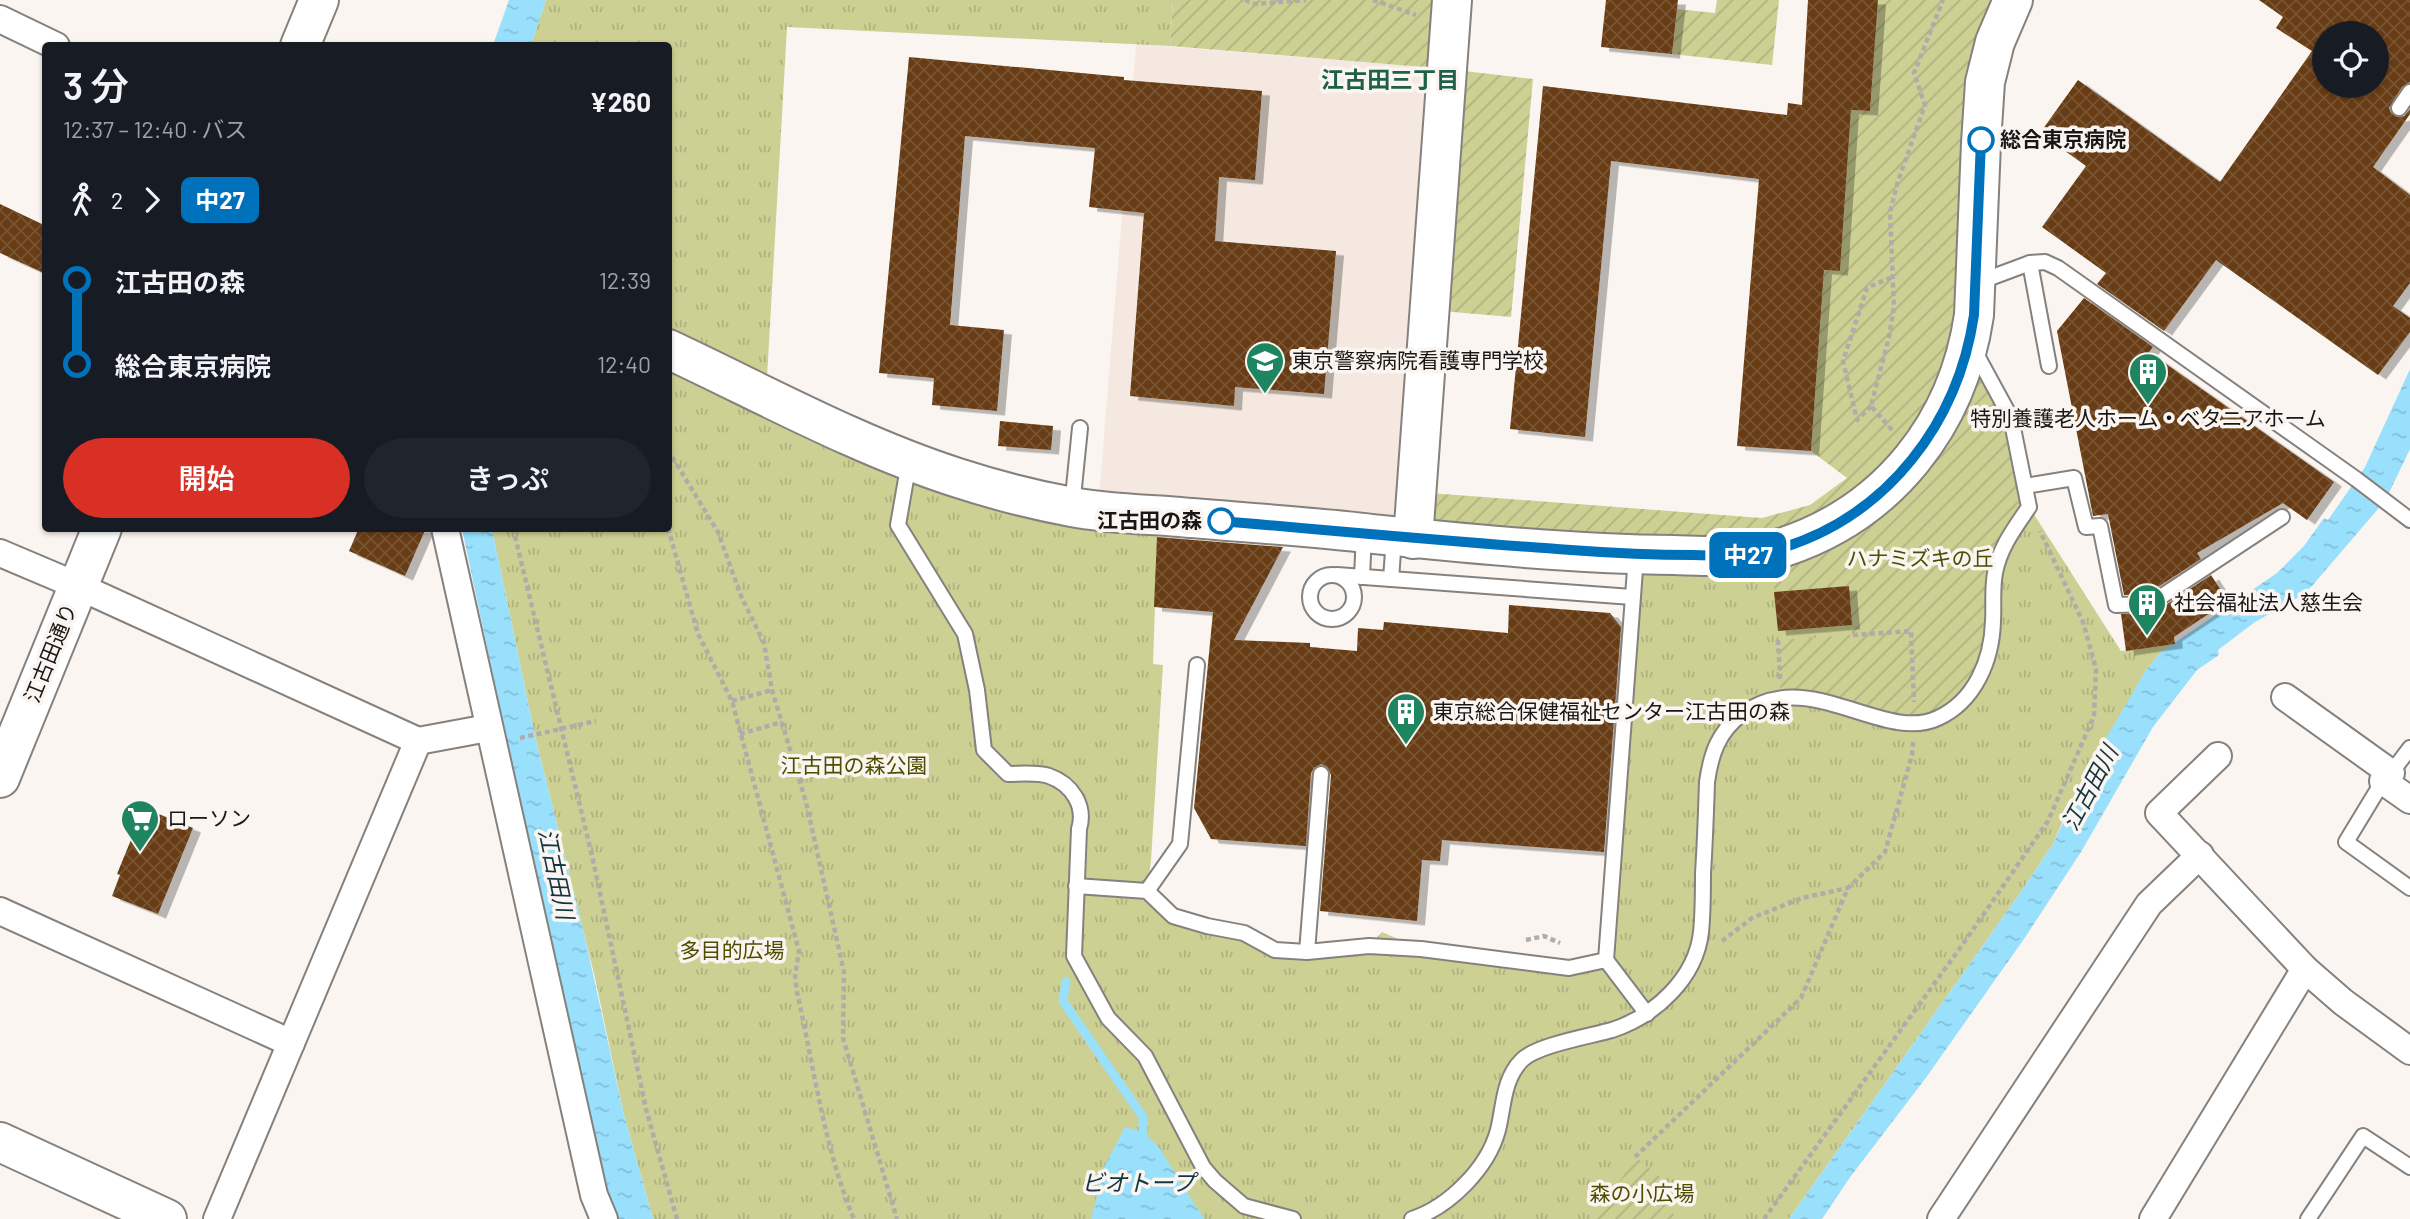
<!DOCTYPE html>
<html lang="ja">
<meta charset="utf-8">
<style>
:root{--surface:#171b24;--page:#20242c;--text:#f1f3f6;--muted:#9ea1a6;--accent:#d93025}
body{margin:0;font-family:Barlow,"Noto Sans JP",sans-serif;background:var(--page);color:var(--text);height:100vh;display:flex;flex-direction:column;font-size:26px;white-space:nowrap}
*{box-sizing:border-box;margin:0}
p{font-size:23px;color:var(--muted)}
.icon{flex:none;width:38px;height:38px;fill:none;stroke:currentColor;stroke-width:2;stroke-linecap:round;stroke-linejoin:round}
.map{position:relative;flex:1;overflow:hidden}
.drawer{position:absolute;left:42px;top:42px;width:630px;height:490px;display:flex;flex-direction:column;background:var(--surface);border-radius:7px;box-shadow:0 2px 5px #0004}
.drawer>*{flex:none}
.badge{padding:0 14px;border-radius:10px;font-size:24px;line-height:46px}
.fabs{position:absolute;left:2312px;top:21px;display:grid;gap:14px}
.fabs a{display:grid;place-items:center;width:77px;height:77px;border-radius:50%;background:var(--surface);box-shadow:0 2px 5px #0004;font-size:35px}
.map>.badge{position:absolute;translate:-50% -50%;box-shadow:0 0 0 4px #fff}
.legs{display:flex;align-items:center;gap:10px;height:77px;padding:0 21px;font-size:23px}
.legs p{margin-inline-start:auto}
.overview{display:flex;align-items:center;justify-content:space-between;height:119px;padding:0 21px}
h1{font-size:38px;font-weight:600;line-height:52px}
.cta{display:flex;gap:14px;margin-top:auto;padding:14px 21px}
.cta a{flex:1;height:80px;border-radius:42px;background:var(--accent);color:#fff;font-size:28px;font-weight:600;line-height:80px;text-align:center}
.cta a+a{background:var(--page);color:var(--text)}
ul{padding:0 21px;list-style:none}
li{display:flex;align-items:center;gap:24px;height:84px;font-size:26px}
li i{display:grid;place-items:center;width:10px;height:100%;margin:0 9px;background:currentColor}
li i::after{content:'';width:18px;height:18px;margin:-9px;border:5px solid;border-radius:50%;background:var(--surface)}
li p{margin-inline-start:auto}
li:first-child i{background:linear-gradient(#0000 50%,currentColor 0)}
li:last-child i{background:linear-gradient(currentColor 50%,#0000 0)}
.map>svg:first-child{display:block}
.built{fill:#f5e8e0}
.park{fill:url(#park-tufts)}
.garden{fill:url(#garden-furrows)}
.water{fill:url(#water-ripples)}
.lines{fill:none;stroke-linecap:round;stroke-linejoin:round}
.stream{stroke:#99e0fd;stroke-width:9}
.building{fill:url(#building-cross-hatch);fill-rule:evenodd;filter:url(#shadow)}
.lane-casing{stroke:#86817d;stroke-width:18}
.street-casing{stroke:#86817d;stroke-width:30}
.secondary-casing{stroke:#86817d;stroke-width:42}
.path{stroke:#b1aca9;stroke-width:4.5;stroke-dasharray:5 3.5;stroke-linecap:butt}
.lane{stroke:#fff;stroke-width:14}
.street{stroke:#fff;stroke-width:26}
.secondary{stroke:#fff;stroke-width:38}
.line-1-casing{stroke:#fff;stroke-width:16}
.line-1{stroke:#0072bc;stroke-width:10}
.stop-1-dot{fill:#fff;stroke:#0072bc;stroke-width:3.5}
.labels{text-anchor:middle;stroke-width:7;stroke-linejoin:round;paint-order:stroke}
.stop-label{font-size:21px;font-weight:bold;fill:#191715;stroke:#fbf5f1;text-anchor:start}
.poi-label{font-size:21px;fill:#191715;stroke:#fbf5f1;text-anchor:start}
.park-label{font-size:21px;fill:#4e4e01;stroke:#fbf5f1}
.street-label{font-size:21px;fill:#191715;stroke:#fbf5f1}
.neighbourhood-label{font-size:23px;font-weight:bold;fill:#1e6147;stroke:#fbf5f1}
.water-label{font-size:23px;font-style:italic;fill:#133541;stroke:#fbf5f1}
</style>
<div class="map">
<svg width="2410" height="1219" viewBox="0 0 2410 1219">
<defs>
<pattern id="park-tufts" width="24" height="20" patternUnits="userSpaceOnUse" patternTransform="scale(1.75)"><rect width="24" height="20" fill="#cdd093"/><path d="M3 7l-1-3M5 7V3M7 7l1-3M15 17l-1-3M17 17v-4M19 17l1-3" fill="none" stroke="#afb27e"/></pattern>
<pattern id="garden-furrows" width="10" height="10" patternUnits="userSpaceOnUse" patternTransform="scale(1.75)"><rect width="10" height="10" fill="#cdd093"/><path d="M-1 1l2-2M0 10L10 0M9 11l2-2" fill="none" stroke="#afb27e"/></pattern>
<pattern id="water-ripples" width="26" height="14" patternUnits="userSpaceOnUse" patternTransform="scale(1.75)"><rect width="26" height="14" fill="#99e0fd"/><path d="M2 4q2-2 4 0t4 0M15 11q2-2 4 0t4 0" fill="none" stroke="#83bfd8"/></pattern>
<pattern id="building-cross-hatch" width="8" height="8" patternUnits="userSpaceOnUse" patternTransform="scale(1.75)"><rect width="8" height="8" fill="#673c13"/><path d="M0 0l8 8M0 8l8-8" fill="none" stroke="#785534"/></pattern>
<filter id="shadow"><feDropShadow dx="8" dy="4.5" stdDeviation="0" flood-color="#0004"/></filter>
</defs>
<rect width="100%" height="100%" fill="#fbf5f1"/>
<!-- built -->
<path class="built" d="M1136,44L1447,69L1413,539L1098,510Z"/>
<!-- park -->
<path class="park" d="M546,0H1173L1170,46L787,27L766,395L835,428L1158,516L1153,664L1163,665L1151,861L1147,891L1173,916L1275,950L1369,946L1382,932L1421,949L1569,968L1606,960L1636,555L2030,508L2121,651L2175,644L2161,652L2146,670L2068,809L2053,844L2018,896L1789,1219H653L624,1115L595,978L535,736L492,529L668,528V46L531,45Z"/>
<!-- garden -->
<g class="garden">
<path d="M1173,0H1452L1447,69L1533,79L1511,317L1430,310L1447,69L1170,46Z"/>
<path d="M1717,0H1779L1772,65L1672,54L1677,9L1715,13Z"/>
<path d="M1878,0H2013L1970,343L2011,418L2030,508L1995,575L1993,622L1969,693L1915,725L1781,697L1778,640L1852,635L1849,586L1774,592L1772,550L1413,539L1417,492L1762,518L1810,505L1847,478L1811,451L1824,270L1840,271L1851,110L1870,111Z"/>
<path d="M1635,1157L1668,1183L1674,1219H1597Z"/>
</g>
<!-- water -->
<g class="water">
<path d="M509,0H546L531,45H493Z"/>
<path d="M2410,369V449L2387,497L2378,509L2312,586L2301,596L2255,622L2218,650L2219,655L2197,670L2153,727L2081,852L2024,939L1925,1079L1851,1176L1822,1219H1789L2018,896L2053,844L2088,769L2146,670L2161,652L2277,573L2304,546L2324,518L2328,520L2365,467Z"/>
<path d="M462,529H492L535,736L586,942L624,1115L653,1219H612L599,1177Z"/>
<path d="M1125,1127L1143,1132L1158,1146L1204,1219H1091L1104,1167Z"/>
</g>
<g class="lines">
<!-- stream -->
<path class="stream" d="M1066,982L1063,1001L1143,1117V1132"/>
</g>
<!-- building -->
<g class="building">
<path d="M1606,0H1678L1672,54L1601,47Z"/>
<path d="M1808,0H1878L1870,111L1851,110L1840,271L1824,270L1811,451L1737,446L1759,179L1611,161L1585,437L1510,429L1543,86L1787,115L1788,103L1802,105Z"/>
<path d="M2259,0H2410V82L2402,87L2389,108L2391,113L2398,117L2404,116L2410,109V114L2373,167L2410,195V283L2393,306L2410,318V332L2378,375L2216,260L2164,331L2097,284L2106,273L2042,227L2086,166L2040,133L2078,80L2220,182L2312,51L2276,28L2283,17ZM2324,33H2376V86H2324Z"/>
<path d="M909,57L1124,77V80L1262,91L1255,180L1219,177L1215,241L1336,251L1324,394L1235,387L1234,406L1130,396L1144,213L1089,207L1095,148L965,136L950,325L1004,330L997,411L932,405L934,378L879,373Z"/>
<path d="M0,204L46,226V274L0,253Z"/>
<path d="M2084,298L2153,347L2149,352L2334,482L2307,520L2283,503L2197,553L2201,559L2147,594L2124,595L2108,514L2093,516L2057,331Z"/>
<path d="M1000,421L1053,426L1051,450L998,446Z"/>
<path d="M359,528H426L405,576L349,551Z"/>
<path d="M1157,537L1283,547L1234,640L1310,643V647L1357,651L1358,628L1383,630L1384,622L1508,633L1509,605L1610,613L1621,627L1604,852L1442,840L1440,861L1422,860L1417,921L1320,911L1331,775L1327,767L1321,764L1314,768L1311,773L1306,846L1211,839L1194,808L1213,612L1154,607Z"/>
<path d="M2211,575L2228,601L2174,637L2175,644L2126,651L2121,614L2155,612Z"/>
<path d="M1849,586L1852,625L1778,631L1774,592Z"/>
<path d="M144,808L193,828L158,914L112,896L120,875L117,874Z"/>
</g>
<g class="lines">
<defs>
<g id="lane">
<path d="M2399,108L2410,92"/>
<path d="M2030,263L2049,366"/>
<path d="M1979,282L2030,263L2045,262L2058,268L2356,479L2410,520"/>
<path d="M909,462L898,525L965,634L977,690L984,750L1008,774C1020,774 1037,772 1049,776C1072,784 1086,806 1079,829L1074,956L1108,1018L1145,1056L1203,1167L1215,1181L1244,1206L1293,1219"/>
<path d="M2025,486L2074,478L2086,527L2100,526L2116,605L2150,604L2282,517"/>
<path d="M1072,507L1080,428"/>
<circle cx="1332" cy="597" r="22"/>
<path d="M1337,575L1632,597"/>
<path d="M1362,577L1364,533"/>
<path d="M1391,579L1394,538"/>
<path d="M2391,773L2410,748"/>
<path d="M2383,781L2346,842L2410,888"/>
<path d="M1076,886L1147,891L1173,916L1207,926L1244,933L1275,950L1307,952L1369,946L1421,949L1569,968L1606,960L1636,556"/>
<path d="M1147,891L1180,844L1197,665"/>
<path d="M1307,952L1321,774"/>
<path d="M1606,960L1647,1014"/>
<path d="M1412,1219C1449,1207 1488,1168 1498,1130C1504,1106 1503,1079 1522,1060C1537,1045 1591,1036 1612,1030C1655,1016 1696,978 1701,932C1703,913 1703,893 1703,873C1705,843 1706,813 1707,782C1711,754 1718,732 1742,714C1809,665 1883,744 1938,718C1975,701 1992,660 1993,621C1994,605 1992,589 1995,573C2000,547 2014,529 2029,507L2011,418L1974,350"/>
<path d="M2308,1219L2363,1136L2410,1167"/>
</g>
<g id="street">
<path d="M0,19L56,46"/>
<path d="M445,528L594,1195L604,1219"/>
<path d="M0,553L78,586L418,741L488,728"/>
<path d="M2285,697L2391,773L2383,781L2410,800"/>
<path d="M2218,756L2159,813L2305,969L2343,1002L2410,1051"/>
<path d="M0,911L291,1043"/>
<path d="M217,1219L418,741"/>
<path d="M1941,1219L2149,904L2200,855"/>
<path d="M2153,1219L2305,969"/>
</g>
<g id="secondary">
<path d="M300,46L319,0"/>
<path d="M668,349C764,394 858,446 958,478C995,490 1034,500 1072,507C1103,513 1136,514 1167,516C1236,522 1305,526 1373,534C1473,544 1574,554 1674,555C1711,556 1748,559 1784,547C1889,512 1958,424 1974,315L1981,143L1985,82L1995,42L2013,0"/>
<path d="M1413,539L1452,0"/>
<path d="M0,778L102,528"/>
<path d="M0,1142L167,1219"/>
</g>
</defs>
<!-- lane casing -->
<use href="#lane" class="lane-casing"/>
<!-- street casing -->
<use href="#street" class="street-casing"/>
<!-- secondary casing -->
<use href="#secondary" class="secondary-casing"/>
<!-- path -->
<g class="path">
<path d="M1245,0L1255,4L1306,0"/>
<path d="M1373,0L1416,15"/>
<path d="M1871,406L1857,420L1843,361L1867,288L1892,277"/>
<path d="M1892,430L1871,406L1889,337L1894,307L1890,212L1898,181L1925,105L1914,73L1943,0"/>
<path d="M668,450L718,532L741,596L764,643L772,690L806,802L844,972L843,1038L897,1219"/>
<path d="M513,528L593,860L646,1109L677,1219"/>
<path d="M668,528L698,634L732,701L799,951L795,976L797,992C814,1067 824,1148 854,1219"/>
<path d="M1853,635L1911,631L1914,702"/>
<path d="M1778,640L1780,679"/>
<path d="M732,701L772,690"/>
<path d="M740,734L782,722"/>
<path d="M520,738L596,721"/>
<path d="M1526,940L1544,936L1560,943"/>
<path d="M1722,941L1752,918L1802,898L1848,888"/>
<path d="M1635,1157L1801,998L1848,888L1885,852L1912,755L1913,742"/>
<path d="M1764,1219L1963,944L2048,821L2094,716L2096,669L2083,622L2040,531"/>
</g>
<!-- lane -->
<use href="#lane" class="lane"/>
<!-- street -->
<use href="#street" class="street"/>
<!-- secondary -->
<use href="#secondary" class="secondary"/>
</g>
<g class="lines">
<defs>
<path id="line-1" d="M1221,521C1338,531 1454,542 1571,550C1611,553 1652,555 1693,555C1723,556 1753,557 1782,548C1888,515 1958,423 1974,315L1981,140"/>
</defs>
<!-- line-1 casing -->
<use href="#line-1" class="line-1-casing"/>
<!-- line-1 -->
<use href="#line-1" class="line-1"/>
</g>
<!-- icons -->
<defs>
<symbol id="university-pin" viewBox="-11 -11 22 30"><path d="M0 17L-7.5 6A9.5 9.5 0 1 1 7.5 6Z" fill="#1e8560" stroke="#fbf5f1"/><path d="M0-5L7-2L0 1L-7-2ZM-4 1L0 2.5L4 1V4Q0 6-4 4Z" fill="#fff"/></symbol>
<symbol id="building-pin" viewBox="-11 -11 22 30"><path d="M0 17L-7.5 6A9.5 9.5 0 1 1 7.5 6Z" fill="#1e8560" stroke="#fbf5f1"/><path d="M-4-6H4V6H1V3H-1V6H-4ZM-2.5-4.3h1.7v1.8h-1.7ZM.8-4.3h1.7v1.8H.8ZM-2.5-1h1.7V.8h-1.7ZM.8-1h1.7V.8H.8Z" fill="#fff"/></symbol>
<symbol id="supermarket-pin" viewBox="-11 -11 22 30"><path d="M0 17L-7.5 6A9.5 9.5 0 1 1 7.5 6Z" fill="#1e8560" stroke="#fbf5f1"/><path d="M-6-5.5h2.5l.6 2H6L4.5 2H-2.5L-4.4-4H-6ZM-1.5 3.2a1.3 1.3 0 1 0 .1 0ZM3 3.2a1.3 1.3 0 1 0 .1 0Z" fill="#fff"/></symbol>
</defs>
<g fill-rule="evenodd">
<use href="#university-pin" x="1243" y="339" width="44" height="60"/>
<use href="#building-pin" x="2126" y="350" width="44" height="60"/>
<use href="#building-pin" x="2125" y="581" width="44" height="60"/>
<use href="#building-pin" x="1384" y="690" width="44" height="60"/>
<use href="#supermarket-pin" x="118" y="797" width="44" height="60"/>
</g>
<!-- markers -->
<g class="stop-1-dot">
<circle cx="1981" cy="140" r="12"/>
<circle cx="1221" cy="521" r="12"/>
</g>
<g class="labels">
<!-- stop labels -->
<g class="stop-label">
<text x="2000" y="147">総合東京病院</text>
<text x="1202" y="528" text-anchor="end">江古田の森</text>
</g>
<!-- poi labels -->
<g class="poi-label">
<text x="1292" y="368">東京警察病院看護専門学校</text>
<text x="2148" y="426" text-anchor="middle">特別養護老人ホーム・ベタニアホーム</text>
<text x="2174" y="610">社会福祉法人慈生会</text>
<text x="1433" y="719">東京総合保健福祉センター江古田の森</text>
<text x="167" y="826">ローソン</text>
</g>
<!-- park labels -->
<g class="park-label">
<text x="1920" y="566">ハナミズキの丘</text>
<text x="854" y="773">江古田の森公園</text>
<text x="732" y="958">多目的広場</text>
<text x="1642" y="1201">森の小広場</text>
</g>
<!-- street labels -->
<g class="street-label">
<text transform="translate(51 653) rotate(-68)" y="7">江古田通り</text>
</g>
<!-- neighbourhood labels -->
<g class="neighbourhood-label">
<text x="1390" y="88">江古田三丁目</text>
</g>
<!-- water labels -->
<g class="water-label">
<text transform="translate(2090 788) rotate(-62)" y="8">江古田川</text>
<text transform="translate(556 874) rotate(78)" y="8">江古田川</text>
<text x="1138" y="1191">ビオトープ</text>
</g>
</g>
</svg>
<div class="fabs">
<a><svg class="icon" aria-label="locate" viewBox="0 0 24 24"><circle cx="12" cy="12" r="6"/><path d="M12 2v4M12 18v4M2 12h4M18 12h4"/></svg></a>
</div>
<b class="badge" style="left:1748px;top:555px;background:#0072bc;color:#fff">中27</b>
<section class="drawer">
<div class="overview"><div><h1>3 分</h1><p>12:37 – 12:40 · バス</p></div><b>¥260</b></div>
<div class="legs"><svg class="icon" aria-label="walk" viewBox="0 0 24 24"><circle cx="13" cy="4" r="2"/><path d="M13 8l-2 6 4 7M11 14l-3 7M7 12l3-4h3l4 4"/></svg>2<svg class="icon" aria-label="forward" viewBox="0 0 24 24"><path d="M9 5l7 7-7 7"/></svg><b class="badge" style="background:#0072bc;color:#fff">中27</b></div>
<ul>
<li><i style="color:#0072bc"></i><b>江古田の森</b><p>12:39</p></li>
<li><i style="color:#0072bc"></i><b>総合東京病院</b><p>12:40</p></li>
</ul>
<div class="cta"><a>開始</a><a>きっぷ</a></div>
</section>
</div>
